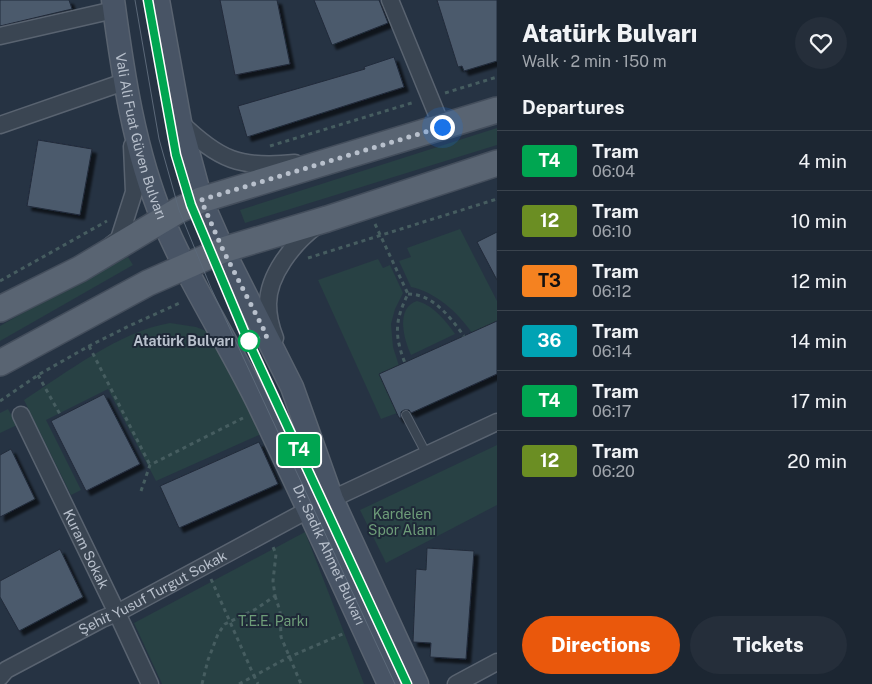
<!DOCTYPE html>
<meta charset="utf-8">
<style>
:root{--surface:#1c2632;--page:#252e3a;--text:#f1f3f6;--muted:#a0a5ac;--line:#3a434d;--accent:#ea580c}
body{margin:0;font-family:"Public Sans",sans-serif;background:var(--page);color:var(--text);height:100vh;display:flex;flex-direction:column;font-size:19px;white-space:nowrap}
*{box-sizing:border-box;margin:0}
p{font-size:16px;color:var(--muted)}
.icon{flex:none;width:28px;height:28px;fill:none;stroke:currentColor;stroke-width:2;stroke-linecap:round;stroke-linejoin:round}
.map{position:relative;flex:1;overflow:hidden}
.sheet{display:flex;flex-direction:column;background:var(--surface);width:375px}
.sheet>*{flex:none}
.badge{padding:0 10px;border-radius:4px;font-size:18px;line-height:32px}
.you{position:absolute;width:25px;height:25px;margin:-12px;border:4px solid #fff;border-radius:50%;background:#1a73e8;box-shadow:0 0 0 8px #1a73e833}
.map>.badge{position:absolute;translate:-50% -50%;box-shadow:0 0 0 2px #fff}
h2{padding:0 25px;font-size:19px;line-height:45px}
.round{display:grid;place-items:center;flex:none;width:52px;height:52px;border-radius:26px;background:var(--page)}
.overview{display:flex;align-items:center;justify-content:space-between;height:85px;padding:0 25px}
h1{font-size:24px;font-weight:800;line-height:38px}
.button{display:flex;gap:10px;margin-top:auto;padding:10px 25px}
.button a{flex:1;height:58px;border-radius:30px;background:var(--accent);color:#fff;font-size:20px;font-weight:800;line-height:58px;text-align:center}
.button a+a{background:var(--page);color:var(--text)}
ul{padding:0;list-style:none}
li{display:flex;align-items:center;gap:15px;height:60px;padding:0 25px;border-top:1px solid var(--line)}
li div{flex:1}
li b{display:block;font-size:19px}
li em{font-style:normal}
li .badge{min-width:55px;font-weight:700;text-align:center}
main{display:flex;flex:1;min-height:0}
.map>svg:first-child{display:block}
.green{fill:#284144}
.building{fill:#4c5a6c;stroke:#212b3a;filter:url(#shadow)}
.lines{fill:none;stroke-linecap:round;stroke-linejoin:round}
.service-casing{stroke:#596370;stroke-width:10}
.minor-casing{stroke:#596370;stroke-width:19}
.secondary-casing{stroke:#596370;stroke-width:25}
.primary-casing{stroke:#444e5c;stroke-width:28}
.path{stroke:#465d60;stroke-width:3;stroke-dasharray:4 4;stroke-linecap:butt}
.service{stroke:#3a4552;stroke-width:8}
.minor{stroke:#3a4552;stroke-width:16}
.secondary{stroke:#485465;stroke-width:22}
.primary{stroke:#596472;stroke-width:25}
.tram{stroke:#5c6979;stroke-width:1}
.line-casing{stroke:#fff;stroke-width:11}
.line{stroke:#00a651;stroke-width:8}
.walk{stroke:#b8c0cc;stroke-width:5;stroke-dasharray:0 9}
.stop-dot{fill:#fff;stroke:#00a651;stroke-width:2.5}
.labels{text-anchor:middle;stroke-width:4;stroke-linejoin:round;paint-order:stroke}
.street-label{font-size:14px;fill:#b8c0cc;stroke:#1f2938}
.stop-label{font-size:14px;font-weight:bold;fill:#b8c0cc;stroke:#1f2938;text-anchor:end}
.park-label{font-size:14px;fill:#6e9d79;stroke:#1f2938}
</style>
<main>
<div class="map">
<svg width="497" height="684" viewBox="0 0 497 684">
<defs>
<filter id="shadow"><feDropShadow dx="4.5" dy="4.5" stdDeviation="1" flood-color="#0009"/></filter>
</defs>
<rect width="100%" height="100%" fill="#263343"/>
<!-- green -->
<g class="green">
<path d="M497,128V145L245,223L240,210Z"/>
<path d="M460,229L497,301V328L472,333C458,312 435,292 411,287L399,261L411,257L407,248Z"/>
<path d="M128,257L133,265L0,341V326L52,296Z"/>
<path d="M378,259L383,268L390,265L403,293L395,309L391,324L393,347L399,366L397,413L381,419L318,280Z"/>
<path d="M417,301C433,305 446,321 455,334L411,355C404,340 395,308 417,301Z"/>
<path d="M170,323L196,327L211,333L261,434L156,481L108,389L46,420L81,490L71,495L24,400C66,373 120,331 170,323Z"/>
<path d="M8,409L17,425L0,433V413Z"/>
<path d="M497,445V505L386,563L360,510Z"/>
<path d="M305,532L364,684H162L134,623Z"/>
</g>
<!-- building -->
<g class="building">
<path d="M0,0H69L72,9L0,26Z"/>
<path d="M220,0H277L290,64L235,75Z"/>
<path d="M314,0H379L388,23L332,45Z"/>
<path d="M437,0H497V61L464,71L462,66L458,67Z"/>
<path d="M394,57L404,87L247,137L238,106L365,69L364,67Z"/>
<path d="M38,140L92,149L80,215L27,206Z"/>
<path d="M497,232V280L477,242Z"/>
<path d="M497,321V374L411,413L409,410H404L401,412V418H399L379,374Z"/>
<path d="M104,394L140,464L86,491L51,421Z"/>
<path d="M259,442L278,484L179,528L160,486Z"/>
<path d="M11,449L35,499L0,517V455Z"/>
<path d="M427,548L474,551L466,659L430,657L431,643L413,642L416,569L426,570Z"/>
<path d="M60,549L83,597L19,631L0,597V581Z"/>
</g>
<g class="lines">
<defs>
<path id="service" d="M406,415L427,455"/>
<g id="minor">
<path d="M390,0L442,127"/>
<path d="M0,36L114,10"/>
<path d="M180,122C219,160 240,169 295,163"/>
<path d="M0,125L124,82"/>
<path d="M111,245L119,239L134,192L132,146"/>
<path d="M275,338C271,328 268,316 268,304C268,275 293,244 315,227"/>
<path id="s1" d="M21,415L117,613L150,684"/>
<path d="M332,499L497,422"/>
<path id="s2" d="M0,677L6,670L102,619L117,613L308,510"/>
<path d="M456,684L497,662"/>
</g>
<g id="secondary">
<path id="s3" d="M113,0C123,74 134,150 163,220C191,286 231,346 262,411C305,501 347,593 389,684"/>
<path d="M158,0L180,122L201,200L223,250L292,387L332,499L417,684"/>
</g>
<g id="primary">
<path d="M0,309L80,269L179,210L201,200L497,110"/>
<path d="M0,363L148,283L223,250L327,219L497,163"/>
</g>
</defs>
<!-- service casing -->
<use href="#service" class="service-casing"/>
<!-- minor casing -->
<use href="#minor" class="minor-casing"/>
<!-- secondary casing -->
<use href="#secondary" class="secondary-casing"/>
<!-- primary casing -->
<use href="#primary" class="primary-casing"/>
<!-- path -->
<g class="path">
<path d="M445,93L497,77"/>
<path d="M270,146L415,102"/>
<path d="M375,224L408,294C395,320 394,335 405,363"/>
<path d="M308,258L497,199"/>
<path d="M0,281L107,221"/>
<path d="M408,294C433,294 450,317 464,336"/>
<path d="M89,346L150,465"/>
<path d="M38,375L61,416"/>
<path d="M0,401L38,375L89,346L129,326L182,302"/>
<path d="M141,491L150,465L243,418"/>
<path d="M211,579L254,676L289,657L345,633"/>
<path d="M275,596L280,611L281,637L301,684"/>
<path d="M202,684L208,660L218,634L225,624L256,609L275,596L273,581L276,554L273,547"/>
<path d="M239,684L254,676L258,684"/>
</g>
<!-- service -->
<use href="#service" class="service"/>
<!-- minor -->
<use href="#minor" class="minor"/>
<!-- secondary -->
<use href="#secondary" class="secondary"/>
<!-- primary -->
<use href="#primary" class="primary"/>
<!-- tram -->
<g class="tram">
<path d="M135,0L159,139L179,210L211,288L395,684"/>
<path d="M148,0L176,155L191,205L248,341L407,684"/>
</g>
</g>
<g class="lines">
<defs>
<path id="line" d="M148,0L176,155L191,205L248,341L407,684"/>
</defs>
<!-- line casing -->
<use href="#line" class="line-casing"/>
<!-- line -->
<use href="#line" class="line"/>
<!-- walk -->
<path class="walk" d="M249,341L267,336L223,250L201,200L442,127"/>
</g>
<!-- markers -->
<circle class="stop-dot" cx="249" cy="341" r="10"/>
<g class="labels">
<!-- street labels -->
<g class="street-label">
<text dy="5" stroke="none"><textPath href="#s3" startOffset="139">Vali Ali Fuat Güven Bulvarı</textPath></text>
<text dy="5" stroke="none"><textPath href="#s1" startOffset="149">Kuram Sokak</textPath></text>
<text dy="5" stroke="none"><textPath href="#s3" startOffset="600">Dr. Sadık Ahmet Bulvarı</textPath></text>
<text dy="5" stroke="none"><textPath href="#s2" startOffset="175">Şehit Yusuf Turgut Sokak</textPath></text>
</g>
<!-- stop labels -->
<g class="stop-label">
<text x="234" y="346">Atatürk Bulvarı</text>
</g>
<!-- park labels -->
<g class="park-label">
<text x="402" y="519">Kardelen<tspan x="402" dy="16">Spor Alanı</tspan></text>
<text x="273" y="626">T.E.E. Parkı</text>
</g>
</g>
</svg>
<div class="you" style="left:442px;top:127px"></div>
<b class="badge" style="left:299px;top:450px;background:#00a651;color:#fff">T4</b>
</div>
<section class="sheet">
<div class="overview"><div><h1>Atatürk Bulvarı</h1><p>Walk · 2 min · 150 m</p></div><a class="round"><svg class="icon" aria-label="heart" viewBox="0 0 24 24"><path d="M12 20l-8-8c-3-5 5-10 8-4 3-6 11-1 8 4z"/></svg></a></div>
<h2>Departures</h2>
<ul>
<li><span class="badge" style="background:#00a651;color:#fff">T4</span><div><b>Tram</b><p>06:04</p></div><em>4 min</em></li>
<li><span class="badge" style="background:#6b8e23;color:#fff">12</span><div><b>Tram</b><p>06:10</p></div><em>10 min</em></li>
<li><span class="badge" style="background:#f58220;color:#111">T3</span><div><b>Tram</b><p>06:12</p></div><em>12 min</em></li>
<li><span class="badge" style="background:#00a3b4;color:#fff">36</span><div><b>Tram</b><p>06:14</p></div><em>14 min</em></li>
<li><span class="badge" style="background:#00a651;color:#fff">T4</span><div><b>Tram</b><p>06:17</p></div><em>17 min</em></li>
<li><span class="badge" style="background:#6b8e23;color:#fff">12</span><div><b>Tram</b><p>06:20</p></div><em>20 min</em></li>
</ul>
<div class="button"><a>Directions</a><a>Tickets</a></div>
</section>
</main>
